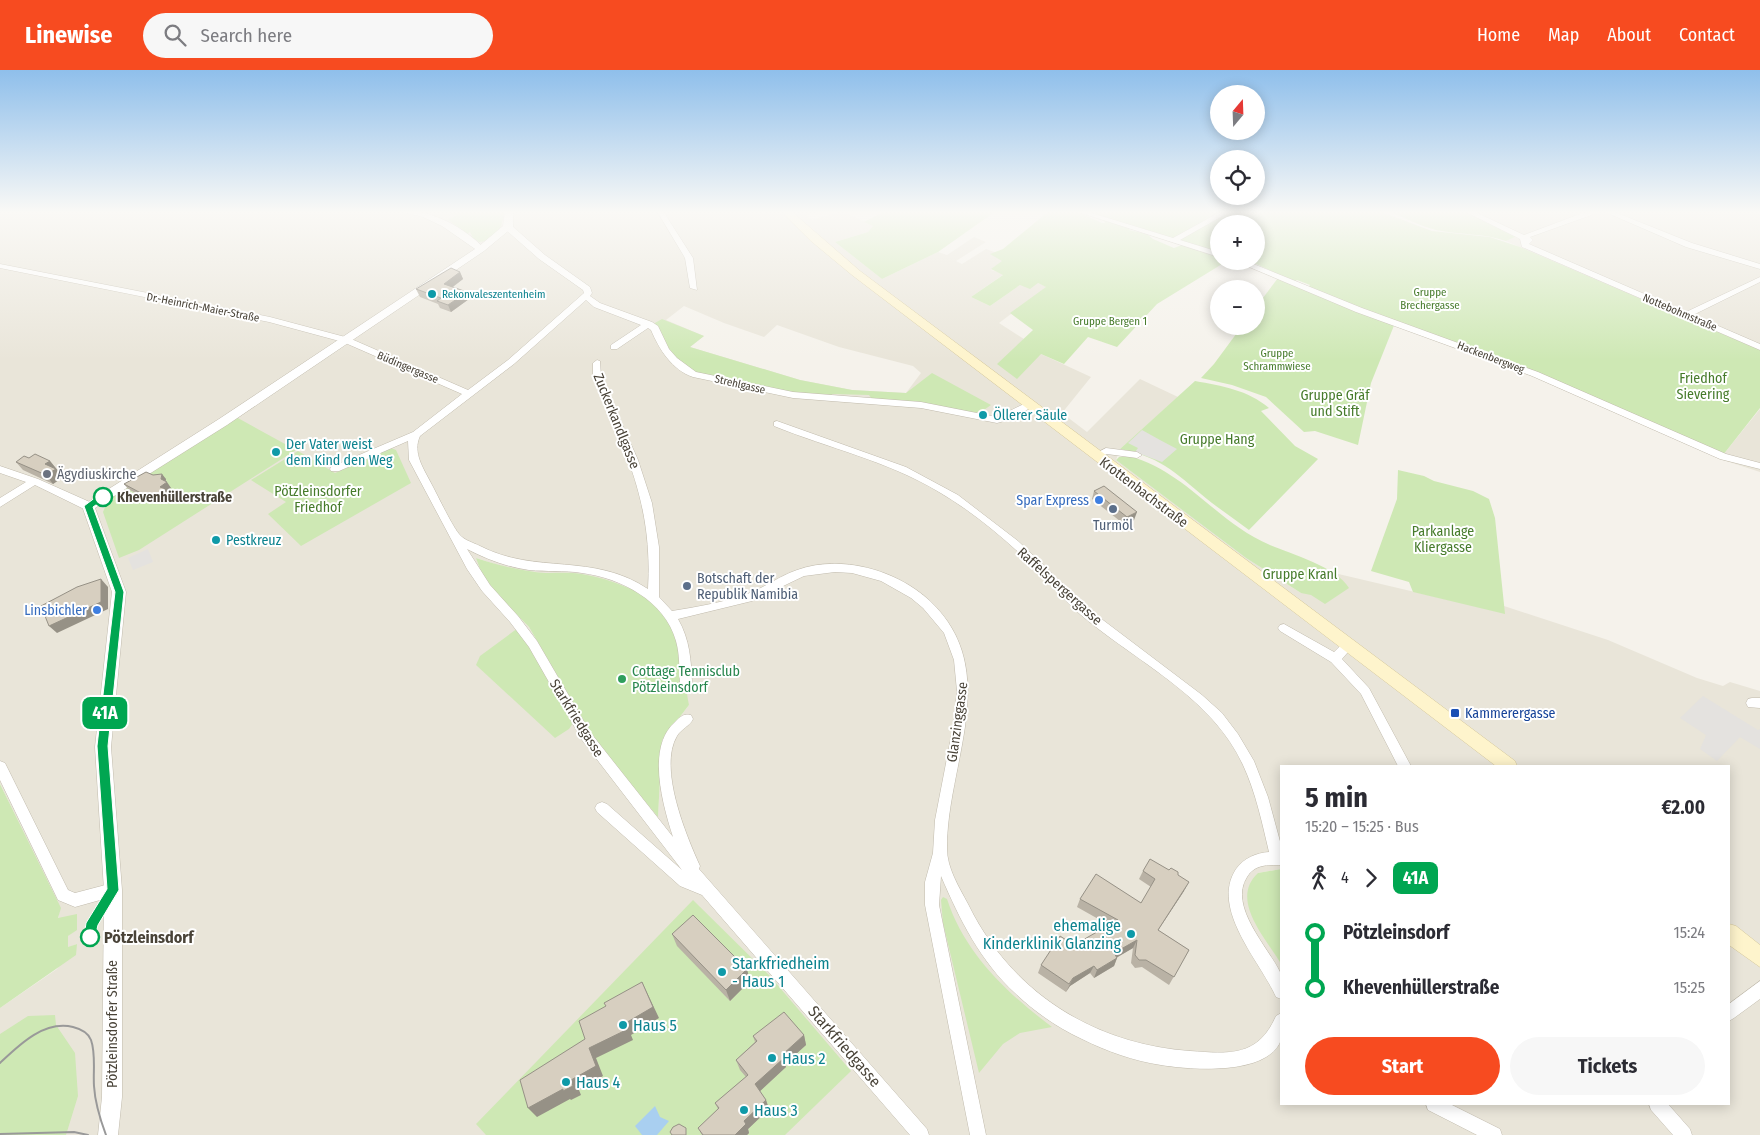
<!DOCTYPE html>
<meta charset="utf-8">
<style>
:root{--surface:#fff;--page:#f7f7f7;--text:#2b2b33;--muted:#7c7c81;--accent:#f74b20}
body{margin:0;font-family:"Fira Sans Condensed",sans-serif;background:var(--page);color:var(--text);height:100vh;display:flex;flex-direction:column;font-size:19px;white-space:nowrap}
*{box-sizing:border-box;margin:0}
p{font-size:16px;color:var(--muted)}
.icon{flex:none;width:28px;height:28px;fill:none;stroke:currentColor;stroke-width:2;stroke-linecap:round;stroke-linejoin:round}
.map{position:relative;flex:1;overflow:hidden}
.drawer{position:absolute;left:1280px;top:695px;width:450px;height:340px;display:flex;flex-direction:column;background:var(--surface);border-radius:0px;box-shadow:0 2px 12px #0003}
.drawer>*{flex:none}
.badge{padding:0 10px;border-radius:8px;font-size:18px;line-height:32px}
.needle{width:32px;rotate:19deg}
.controls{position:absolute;left:1210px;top:15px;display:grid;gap:10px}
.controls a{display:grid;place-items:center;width:55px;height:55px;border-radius:50%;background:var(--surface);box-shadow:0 2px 12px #0003;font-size:25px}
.map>.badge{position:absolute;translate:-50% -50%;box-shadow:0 0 0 2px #fff}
.legs{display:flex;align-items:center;gap:8px;height:55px;padding:0 25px;font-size:16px}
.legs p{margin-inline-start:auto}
.head{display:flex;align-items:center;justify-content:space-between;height:85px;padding:0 25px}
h1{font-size:28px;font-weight:700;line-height:38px}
.action{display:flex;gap:10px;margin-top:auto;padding:10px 25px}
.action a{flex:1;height:58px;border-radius:30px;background:var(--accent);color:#fff;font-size:20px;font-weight:700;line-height:58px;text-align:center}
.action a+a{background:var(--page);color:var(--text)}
ul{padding:0 25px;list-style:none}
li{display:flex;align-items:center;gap:18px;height:55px;font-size:19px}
li i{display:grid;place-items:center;width:8px;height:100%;margin:0 6px;background:currentColor}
li i::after{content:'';width:12px;height:12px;margin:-6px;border:4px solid;border-radius:50%;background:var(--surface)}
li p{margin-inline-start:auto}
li:first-child i{background:linear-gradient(#0000 50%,currentColor 0)}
li:last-child i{background:linear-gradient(currentColor 50%,#0000 0)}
header{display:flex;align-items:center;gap:30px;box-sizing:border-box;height:70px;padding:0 25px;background:var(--accent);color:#fff}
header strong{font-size:24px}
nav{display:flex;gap:28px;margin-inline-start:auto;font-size:18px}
.search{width:350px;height:45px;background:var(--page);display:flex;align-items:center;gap:12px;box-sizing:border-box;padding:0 18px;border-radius:28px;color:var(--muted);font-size:19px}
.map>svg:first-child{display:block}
.residential{fill:#e9e5d9;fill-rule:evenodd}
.green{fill:#cee8b4}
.parking{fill:#e4e2df}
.water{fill:#a9cff0}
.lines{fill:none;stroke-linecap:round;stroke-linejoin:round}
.minor-casing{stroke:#c1bbad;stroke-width:1}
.tertiary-casing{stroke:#c1bbad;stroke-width:1}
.secondary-casing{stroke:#d4c79b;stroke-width:1}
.minor{fill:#fff;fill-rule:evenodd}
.tertiary{fill:#fff;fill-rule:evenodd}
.secondary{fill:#fef4cc;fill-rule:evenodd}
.tram{stroke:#999;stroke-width:2}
.wall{fill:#b9b2a5}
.shaded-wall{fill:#969186}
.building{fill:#d7cfc0;stroke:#969186}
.line-1{fill:#00a651;stroke:#fff}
.culture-dot{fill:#0f9aa8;stroke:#fff;stroke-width:2}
.worship-dot{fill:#6b7280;stroke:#fff;stroke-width:2}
.stop-1-dot{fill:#fff;stroke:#00a651;stroke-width:2.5}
.shop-dot{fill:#3f7fe0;stroke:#fff;stroke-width:2}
.service-dot{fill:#5c6f8a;stroke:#fff;stroke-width:2}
.leisure-dot{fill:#2e9e5b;stroke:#fff;stroke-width:2}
.transit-dot{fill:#1a4fb4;stroke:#fff;stroke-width:2}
.labels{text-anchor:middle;stroke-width:4;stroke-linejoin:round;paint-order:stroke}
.far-park-label{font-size:11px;fill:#467b2b;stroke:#fff}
.far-culture-label{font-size:11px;fill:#0d838f;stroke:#fff;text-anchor:start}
.far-street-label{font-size:11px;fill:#494338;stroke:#fff}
.park-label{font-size:14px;fill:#467b2b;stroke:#fff}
.culture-label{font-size:14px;fill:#0d838f;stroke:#fff;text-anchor:start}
.street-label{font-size:14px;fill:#494338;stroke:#fff}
.worship-label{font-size:14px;fill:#5b616d;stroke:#fff;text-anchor:start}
.stop-label{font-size:14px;font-weight:bold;fill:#494338;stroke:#fff;text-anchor:start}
.shop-label{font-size:14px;fill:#366cbe;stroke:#fff;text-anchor:end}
.service-label{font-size:14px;fill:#4e5e75;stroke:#fff}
.leisure-label{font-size:14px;fill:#27864d;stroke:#fff;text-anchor:start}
.transit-label{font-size:14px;fill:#164399;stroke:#fff;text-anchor:start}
.near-culture-label{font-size:16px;fill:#0d838f;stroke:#fff;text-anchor:start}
.near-stop-label{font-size:16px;font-weight:bold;fill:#494338;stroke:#fff;text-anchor:start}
.near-street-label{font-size:16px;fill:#494338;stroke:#fff}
</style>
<header>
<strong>Linewise</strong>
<div class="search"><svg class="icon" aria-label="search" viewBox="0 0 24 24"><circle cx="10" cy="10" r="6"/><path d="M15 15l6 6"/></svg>Search here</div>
<nav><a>Home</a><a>Map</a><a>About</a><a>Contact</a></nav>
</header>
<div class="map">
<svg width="1760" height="1065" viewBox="0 0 1760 1065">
<rect width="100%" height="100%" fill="#f5f2eb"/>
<!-- residential -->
<g class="residential">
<path d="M0,141H447L457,146L448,150L468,164L470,162L477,171L481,172L504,152V141H820L807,145L812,150L843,141L873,156L868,162L835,172L882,209L938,182L947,185L974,167L986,172L956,191L962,194L986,179L1008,187L991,200L1004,204L971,227L990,236L1020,215L1038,213L1047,217L999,253L1024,269L1016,277L1041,284L1091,307L1062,343L1087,362L1140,309L1178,327L1120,379L1116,390L1246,488L1301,523L1330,502L1504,543V536L1608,570L1697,608L1723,616L1730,612L1760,621V1065H0V938L57,899L77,874L67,878L68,866L73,862L58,849L60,838L0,714ZM684,236L724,253L764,267L777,255L839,277L913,296L921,303L906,323L852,320L800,310L690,277L704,266L666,250ZM476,488L504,497L538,503H574L689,635L662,670L658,746L597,674L529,557L492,518ZM1281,696H1729V1034H1281V894L1269,873L1258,803L1281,799Z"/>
<path d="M1465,141H1760V280L1572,201L1506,171L1516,166Z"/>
<path d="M1760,339V402L1723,390V385Z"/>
</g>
<!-- green -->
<g class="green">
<path d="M442,141H504C504,155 496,171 479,172L473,168L470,162L468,164L448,150L456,145Z"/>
<path d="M885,141H996L938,182L882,209L835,172L868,162L873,156L864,152Z"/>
<path d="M1049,141H1076L1102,153H1105L1104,150L1131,158L1129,160L1147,164L1153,169L1174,178L1187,173L1083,141H1379L1432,161L1490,167L1520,177L1760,280V338L1723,385L1497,287L1362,240L1307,218L1310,215L1297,210L1294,212L1250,191H1256V154H1219V191H1227L1157,234L1117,277L1088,267L1064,294L1041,284L1017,309L997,294L1033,260L1010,243L1046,217L1038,213L1030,219L1020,215L990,236L971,227L1003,205L991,199L1002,191L990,184L1003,179Z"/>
<path d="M1388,141H1464L1517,166L1506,171C1483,163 1459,165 1436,160C1420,156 1403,147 1388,141Z"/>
<path d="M1278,208L1395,253L1371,313L1358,375L1315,361L1304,362L1266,327L1232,315L1201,308L1214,294L1242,256H1256V237Z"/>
<path d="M662,249L704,266L690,277L800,310L852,320L906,323L932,303L991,335L981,342L973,343L924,333L872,329L869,325L832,324L831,328L805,326L695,303L671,286L653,254Z"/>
<path d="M1195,311C1222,316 1248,320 1269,338L1261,341L1295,376L1318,389L1249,460C1237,451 1224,442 1212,433C1178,406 1165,388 1120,379Z"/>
<path d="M236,347L296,380L139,480L119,488L103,442L106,435L114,429L111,428L132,415L128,419L156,434L169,424L143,406Z"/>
<path d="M391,378L396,380L411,413L301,476L268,444L286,432L251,410L298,381L335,403Z"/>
<path d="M1129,386C1187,402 1216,452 1270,475C1291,484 1337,497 1349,518L1325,534L1311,525L1301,523L1246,488L1116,390L1119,387Z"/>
<path d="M1398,400L1424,406L1434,411L1473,421L1489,429L1495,448L1505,544L1413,522L1409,512L1371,501L1397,429Z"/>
<path d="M476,488C496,495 515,499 535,502C548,504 560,502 573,503C600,505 653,522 667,547C681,573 684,607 689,635L662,670L658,747L597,674L529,557L485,512Z"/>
<path d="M518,558L573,653L569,659L555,668L476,595L480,586Z"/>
<path d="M0,714L61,838L58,848L77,844V860L68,866V877L77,874L76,885L0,938Z"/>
<path d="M1281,799V894C1266,868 1229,830 1258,803Z"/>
<path d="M943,827L947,829C965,884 1007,923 1052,957L1020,963L1003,974L979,1003L943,853L941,830Z"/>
<path d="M693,830L769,905L851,1001L785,1065H486L476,1054Z"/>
<path d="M55,945L56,955L75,983L78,1026L66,1065H0V964L28,946Z"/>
</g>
<!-- parking -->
<g class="parking">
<path d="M1142,360L1160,370L1177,379L1162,392L1135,382L1138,378L1128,373Z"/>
<path d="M148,479L153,492L133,500L128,488Z"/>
<path d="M1703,626L1758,660L1760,659V679L1740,667L1717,691L1700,679L1706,665L1680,648Z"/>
</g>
<!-- water -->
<path class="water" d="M655,1036L660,1047L669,1051L657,1065H642L635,1056Z"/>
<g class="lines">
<defs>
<g id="minor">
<path d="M400,141C430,138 465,158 485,179L478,181L442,156L423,147Z"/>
<path d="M657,141H663L693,188L697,220L690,218L685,188Z"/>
<path d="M1075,141H1085L1173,168L1222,141H1231L1180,170L1219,182V187Z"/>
<path d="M1464,141H1473L1524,165L1588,141H1597V143L1530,167L1533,170L1529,174L1686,242L1760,207V212L1693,245L1760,274V280L1522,177L1520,169Z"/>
<path d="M1603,141H1612L1692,173L1760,194V199L1686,177Z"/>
<path d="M505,155H511L545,185L590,217L592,223L590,226L600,233L652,252L658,256L669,279L677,288L696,302L793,322L921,332L997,347L1026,333H1032V337L1008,350L997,353L921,338L793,328L693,307C672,300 659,279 651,260L648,258L617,279H611V275L641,255L594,237L586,230L514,294L420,366C412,383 424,399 432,415C438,426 453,458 460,465C464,470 474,473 480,476C536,505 593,482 648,519C653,435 626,381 593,307V293L597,290L600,291L601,307L638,390L652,433L659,477V527L672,541C696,537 721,533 744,525C763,519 779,506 797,500C841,484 897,500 930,531C1004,601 946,695 947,779C947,798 959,817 968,834C1011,922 1093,974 1190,981C1230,984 1258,987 1276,946L1281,943C1281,950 1283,963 1281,970C1268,1006 1191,1000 1161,995C1134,991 1106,981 1082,969C1058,958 1035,942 1016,924C980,891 960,850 941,806L939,835L986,1065H970L925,835V812L933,783L935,750L954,652L957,621L954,590L944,563L923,538L911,528L881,511L852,503L835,502L804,506L752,531L678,549C690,570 691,590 692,613L690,616L686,618L682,616L680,613C679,599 680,585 676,571C665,531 621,508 582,503C564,500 546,502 529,500C507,497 486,489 467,479L490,515L518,546L537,571L590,662L673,767C663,736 646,677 675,652C680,647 684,643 691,645L693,649C690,656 681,659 677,666C658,698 686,765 700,796L699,799L927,1059L929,1065H910L702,825L680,816L597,742L595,738L597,734L602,732L607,734L682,800L582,670L529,577L510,552L482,521L467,499L409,390L408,371L339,401H331L330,399L331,397L413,362L462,324L343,272L269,252L0,198V194L270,247L349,268L468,320L508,290L584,223L583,220L539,189L505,159Z"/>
<path d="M1235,191H1246L1362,238L1538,302L1726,384L1760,393V399L1720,389L1532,306L1356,242Z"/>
<path d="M777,351L906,397L958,425L1018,471L1095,544L1202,625L1222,643L1238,664L1254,691L1268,727L1281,775V795C1268,795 1255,794 1247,807C1228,836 1268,877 1280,902C1283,910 1281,921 1281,929L1276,927C1260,891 1210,839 1236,799C1244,788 1256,783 1269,782C1262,753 1256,723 1243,695C1213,629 1141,594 1087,550C1069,536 1055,518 1039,502C1009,472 975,443 939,422C888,391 828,378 774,356V352Z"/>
<path d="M1106,378L1137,382L1142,385L1137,388L1107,384L1096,389L1093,388L1091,386Z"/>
<path d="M0,396L38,409L92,433L93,436L92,439H84L35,415L0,437V428L26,412L0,403Z"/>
<path d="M1284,554L1334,582L1344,572H1352L1354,575L1342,589L1369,618L1411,696H1398L1361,624L1331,592L1280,561L1278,558L1280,555Z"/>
<path d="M1752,628H1760V638L1748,637L1746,633L1748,629Z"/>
<path d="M0,691L5,693L68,820L75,823L113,813L118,815L120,820L118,825L75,837L58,830L0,710Z"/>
<path d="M1760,911V929L1734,948L1729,951V934Z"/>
<path d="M1426,1034H1450L1500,1059L1502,1065H1477L1428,1040Z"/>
<path d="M1649,1034H1668L1690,1059L1692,1065H1673L1651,1040Z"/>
</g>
<path id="tertiary" d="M505,141H513V157L484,181L227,355L95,438L126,522L111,677L122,820V1027L118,1065H98L102,1027L104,820L95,677L112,522L82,436L219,349L478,177L503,156Z"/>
<g id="secondary">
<path d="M781,141H791L860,201L1515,691L1517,696H1496L852,205L811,171Z"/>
<path d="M1729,854L1736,856L1760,875V897L1729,875Z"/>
</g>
</defs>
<!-- minor casing -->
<use href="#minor" class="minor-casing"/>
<!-- tertiary casing -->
<use href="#tertiary" class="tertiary-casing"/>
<!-- secondary casing -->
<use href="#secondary" class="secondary-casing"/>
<!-- minor -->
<use href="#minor" class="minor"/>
<!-- tertiary -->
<use href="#tertiary" class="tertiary"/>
<!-- secondary -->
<use href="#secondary" class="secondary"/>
<!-- tram -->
<g class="tram">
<path d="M0,993C19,975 44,950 73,957C81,959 88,962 91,970C96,984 93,1002 94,1016C95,1033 100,1049 106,1065"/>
<path d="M0,1064L74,1062L88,1065"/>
</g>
</g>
<!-- wall -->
<g class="wall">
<path d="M460,202L463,209L453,217L467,222L469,229L451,242L440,238L438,234L420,227L416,219Z"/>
<path d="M29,388L50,391L63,407L53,414L23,400L16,392Z"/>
<path d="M153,405L166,409L165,412L171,418L167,420L170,424L156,434L128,419L124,414Z"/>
<path d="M1094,421L1134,450L1125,455L1092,429Z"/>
<path d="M1143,801L1178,805L1184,821L1158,860L1189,880L1169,915L1142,897L1135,898L1131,893L1133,878L1117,887V888L1114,896L1094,908L1090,903L1070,916L1066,922L1038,903L1041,895L1109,855L1077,837L1080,829L1141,833L1151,817L1139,809Z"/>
<path d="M672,864L750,911L730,931L677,876Z"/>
<path d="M804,965L806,975L785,994L786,997L760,1021L766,1030L769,1039L748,1059L749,1063L747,1065H702L698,1058L718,1039L715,1033L746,1007L740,1000L736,990L755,972L753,966Z"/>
</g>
<!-- shaded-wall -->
<g class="shaded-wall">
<path d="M460,202L463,209L447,221L444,214Z"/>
<path d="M467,222L469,229L451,242L448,235Z"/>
<path d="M50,391L63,407L53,414L46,405L45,394Z"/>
<path d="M162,404L166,409L165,414L167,412L171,418L167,420L170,424L156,434L152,429L160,417Z"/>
<path d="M1137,442L1134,450L1125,455L1127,447Z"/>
<path d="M101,509L108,517V539L57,563L49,556Z"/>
<path d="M1189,812L1184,821L1153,868L1158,860Z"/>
<path d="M1137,870L1133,878L1111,891L1114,883Z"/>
<path d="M1117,888L1114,896L1094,908L1097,900Z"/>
<path d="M1094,896L1090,903L1070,916L1066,922L1073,908Z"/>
<path d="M747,899L750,911L730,931L726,920Z"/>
<path d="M642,912L659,948L631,965L633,970L596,988L603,1006L579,1020L581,1025L571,1030L570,1029L537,1047L528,1038L571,1010L589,978L624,954Z"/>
<path d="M804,965L806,975L785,994L786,997L758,1023L755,1014L782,985Z"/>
<path d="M766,1030L769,1039L748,1059L749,1063L747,1065H735L744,1051Z"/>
</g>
<!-- building -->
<g class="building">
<path d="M451,198L460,202L444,214L467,222L448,235L437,231L441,228L416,219Z"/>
<path d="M35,384L50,391L45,394L56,399L46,405L16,392L24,386L29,388Z"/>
<path d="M146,402L153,405L162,404L161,409L167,412L160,417L166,419L152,429L124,414Z"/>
<path d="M1104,416L1137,442L1127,447L1094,421Z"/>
<path d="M101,509V532L49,556L41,536L77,517Z"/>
<path d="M1150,789L1169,800L1171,798L1178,802V805L1189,812L1158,860L1189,880L1174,907L1146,890H1139L1135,885L1137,870L1114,883L1117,888L1097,900L1094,896L1073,908L1069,914L1041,895L1060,866L1074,875L1118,850L1080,829L1096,804L1141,833L1155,809L1143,801Z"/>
<path d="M693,845L747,899L726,920L672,864Z"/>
<path d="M642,912L653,937L624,954L626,960L589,978L596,996L571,1010L573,1016L563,1021V1019L528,1038L520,1010L585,969L579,951L606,936L604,933Z"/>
<path d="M784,942L804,965L782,985L784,988L755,1014L766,1030L744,1051L746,1054L735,1065H703L698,1058L719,1038L715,1033L748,1005L736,990L757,971L753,966Z"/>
<path d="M679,1054L686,1058V1065H672L670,1062L673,1057Z"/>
</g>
<!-- sky -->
<linearGradient id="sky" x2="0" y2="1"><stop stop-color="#8fbfeb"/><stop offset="0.49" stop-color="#faf9f6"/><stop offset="1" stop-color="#faf9f6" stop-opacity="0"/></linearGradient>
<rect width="1760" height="290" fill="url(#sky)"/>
<!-- line-1 -->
<path class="line-1" d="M100,424L107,427L93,437L124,522L108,676L119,820L98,855L94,872L90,874L85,872L84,867L86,853L107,819L97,676L115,522L84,436Z"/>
<!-- markers -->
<g class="culture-dot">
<circle cx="432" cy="224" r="5"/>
<circle cx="983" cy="345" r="5"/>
<circle cx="276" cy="382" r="5"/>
<circle cx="216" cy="470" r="5"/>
<circle cx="1131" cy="864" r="5"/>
<circle cx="722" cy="902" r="5"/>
<circle cx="623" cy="955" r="5"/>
<circle cx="772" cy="988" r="5"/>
<circle cx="566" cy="1012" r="5"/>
<circle cx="744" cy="1040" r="5"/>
</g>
<circle class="worship-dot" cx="47" cy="404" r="5"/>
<g class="stop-1-dot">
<circle cx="103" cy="427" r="9"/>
<circle cx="90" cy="867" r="9"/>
</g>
<g class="shop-dot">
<circle cx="1099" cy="430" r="5"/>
<circle cx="97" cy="540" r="5"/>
</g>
<g class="service-dot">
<circle cx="1113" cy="439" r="5"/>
<circle cx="687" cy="516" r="5"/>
</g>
<circle class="leisure-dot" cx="622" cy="609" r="5"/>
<rect class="transit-dot" x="1450" y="638" width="10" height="10" rx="2.5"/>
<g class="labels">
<!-- far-park labels -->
<g class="far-park-label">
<text x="1430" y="226">Gruppe<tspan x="1430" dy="13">Brechergasse</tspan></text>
<text x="1110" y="255">Gruppe Bergen 1</text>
<text x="1277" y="287">Gruppe<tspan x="1277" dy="13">Schrammwiese</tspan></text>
</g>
<!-- far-culture labels -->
<g class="far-culture-label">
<text x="442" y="228">Rekonvaleszentenheim</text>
</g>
<!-- far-street labels -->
<g class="far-street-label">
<text transform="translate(203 237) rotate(11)" y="4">Dr.-Heinrich-Maier-Straße</text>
<text transform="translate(1680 242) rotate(23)" y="4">Nottebohmstraße</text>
<text transform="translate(1491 287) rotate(21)" y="4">Hackenbergweg</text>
<text transform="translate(408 297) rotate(23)" y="4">Büdingergasse</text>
<text transform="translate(740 314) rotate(13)" y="4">Strehlgasse</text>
</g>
<!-- park labels -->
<g class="park-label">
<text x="1703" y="313">Friedhof<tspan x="1703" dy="16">Sievering</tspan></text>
<text x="1335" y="330">Gruppe Gräf<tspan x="1335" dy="16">und Stift</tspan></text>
<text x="1217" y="374">Gruppe Hang</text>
<text x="318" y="426">Pötzleinsdorfer<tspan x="318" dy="16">Friedhof</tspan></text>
<text x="1443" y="466">Parkanlage<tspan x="1443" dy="16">Kliergasse</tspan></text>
<text x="1300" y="509">Gruppe Kranl</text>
</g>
<!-- culture labels -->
<g class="culture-label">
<text x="993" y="350">Öllerer Säule</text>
<text x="286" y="379">Der Vater weist<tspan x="286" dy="16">dem Kind den Weg</tspan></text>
<text x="226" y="475">Pestkreuz</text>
</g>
<!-- street labels -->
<g class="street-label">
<text transform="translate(617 351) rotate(68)" y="5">Zuckerkandlgasse</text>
<text transform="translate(1144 422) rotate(37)" y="5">Krottenbachstraße</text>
<text transform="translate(1060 516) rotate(42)" y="5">Raffelspergergasse</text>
<text transform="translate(577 648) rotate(58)" y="5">Starkfriedgasse</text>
<text transform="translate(957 652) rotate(-82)" y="5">Glanzinggasse</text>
<text transform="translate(112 954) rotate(-90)" y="5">Pötzleinsdorfer Straße</text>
</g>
<!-- worship labels -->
<g class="worship-label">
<text x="57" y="409">Ägydiuskirche</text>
</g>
<!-- stop labels -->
<g class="stop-label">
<text x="117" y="432">Khevenhüllerstraße</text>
</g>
<!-- shop labels -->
<g class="shop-label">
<text x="1089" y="435">Spar Express</text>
<text x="87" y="545">Linsbichler</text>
</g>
<!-- service labels -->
<g class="service-label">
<text x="1113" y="460">Turmöl</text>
<text x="697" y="513" text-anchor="start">Botschaft der<tspan x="697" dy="16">Republik Namibia</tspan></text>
</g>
<!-- leisure labels -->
<g class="leisure-label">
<text x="632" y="606">Cottage Tennisclub<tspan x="632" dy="16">Pötzleinsdorf</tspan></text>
</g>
<!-- transit labels -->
<g class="transit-label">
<text x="1465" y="648">Kammerergasse</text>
</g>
<!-- near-culture labels -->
<g class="near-culture-label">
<text x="1121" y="861" text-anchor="end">ehemalige<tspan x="1121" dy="18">Kinderklinik Glanzing</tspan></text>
<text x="732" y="899">Starkfriedheim<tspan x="732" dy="18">- Haus 1</tspan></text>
<text x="633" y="961">Haus 5</text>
<text x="782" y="994">Haus 2</text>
<text x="576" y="1018">Haus 4</text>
<text x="754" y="1046">Haus 3</text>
</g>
<!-- near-stop labels -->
<g class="near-stop-label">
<text x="104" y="873">Pötzleinsdorf</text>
</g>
<!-- near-street labels -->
<g class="near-street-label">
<text transform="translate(845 976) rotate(49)" y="6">Starkfriedgasse</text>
</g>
</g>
</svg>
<div class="controls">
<a><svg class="needle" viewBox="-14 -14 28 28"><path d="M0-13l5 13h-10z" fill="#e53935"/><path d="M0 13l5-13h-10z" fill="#7c7c81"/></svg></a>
<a><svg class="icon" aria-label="locate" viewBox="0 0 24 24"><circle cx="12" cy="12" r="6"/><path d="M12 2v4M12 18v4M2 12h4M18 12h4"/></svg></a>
<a>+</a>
<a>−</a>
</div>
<b class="badge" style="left:105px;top:643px;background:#00a651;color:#fff">41A</b>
<section class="drawer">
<div class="head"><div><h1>5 min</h1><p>15:20 – 15:25 · Bus</p></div><b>€2.00</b></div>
<div class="legs"><svg class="icon" aria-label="walk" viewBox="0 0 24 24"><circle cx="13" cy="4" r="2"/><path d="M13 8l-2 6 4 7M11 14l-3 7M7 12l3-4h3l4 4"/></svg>4<svg class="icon" aria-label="forward" viewBox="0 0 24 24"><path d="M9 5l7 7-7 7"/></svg><b class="badge" style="background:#00a651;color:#fff">41A</b></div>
<ul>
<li><i style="color:#00a651"></i><b>Pötzleinsdorf</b><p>15:24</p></li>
<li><i style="color:#00a651"></i><b>Khevenhüllerstraße</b><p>15:25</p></li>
</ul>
<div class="action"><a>Start</a><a>Tickets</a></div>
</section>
</div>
